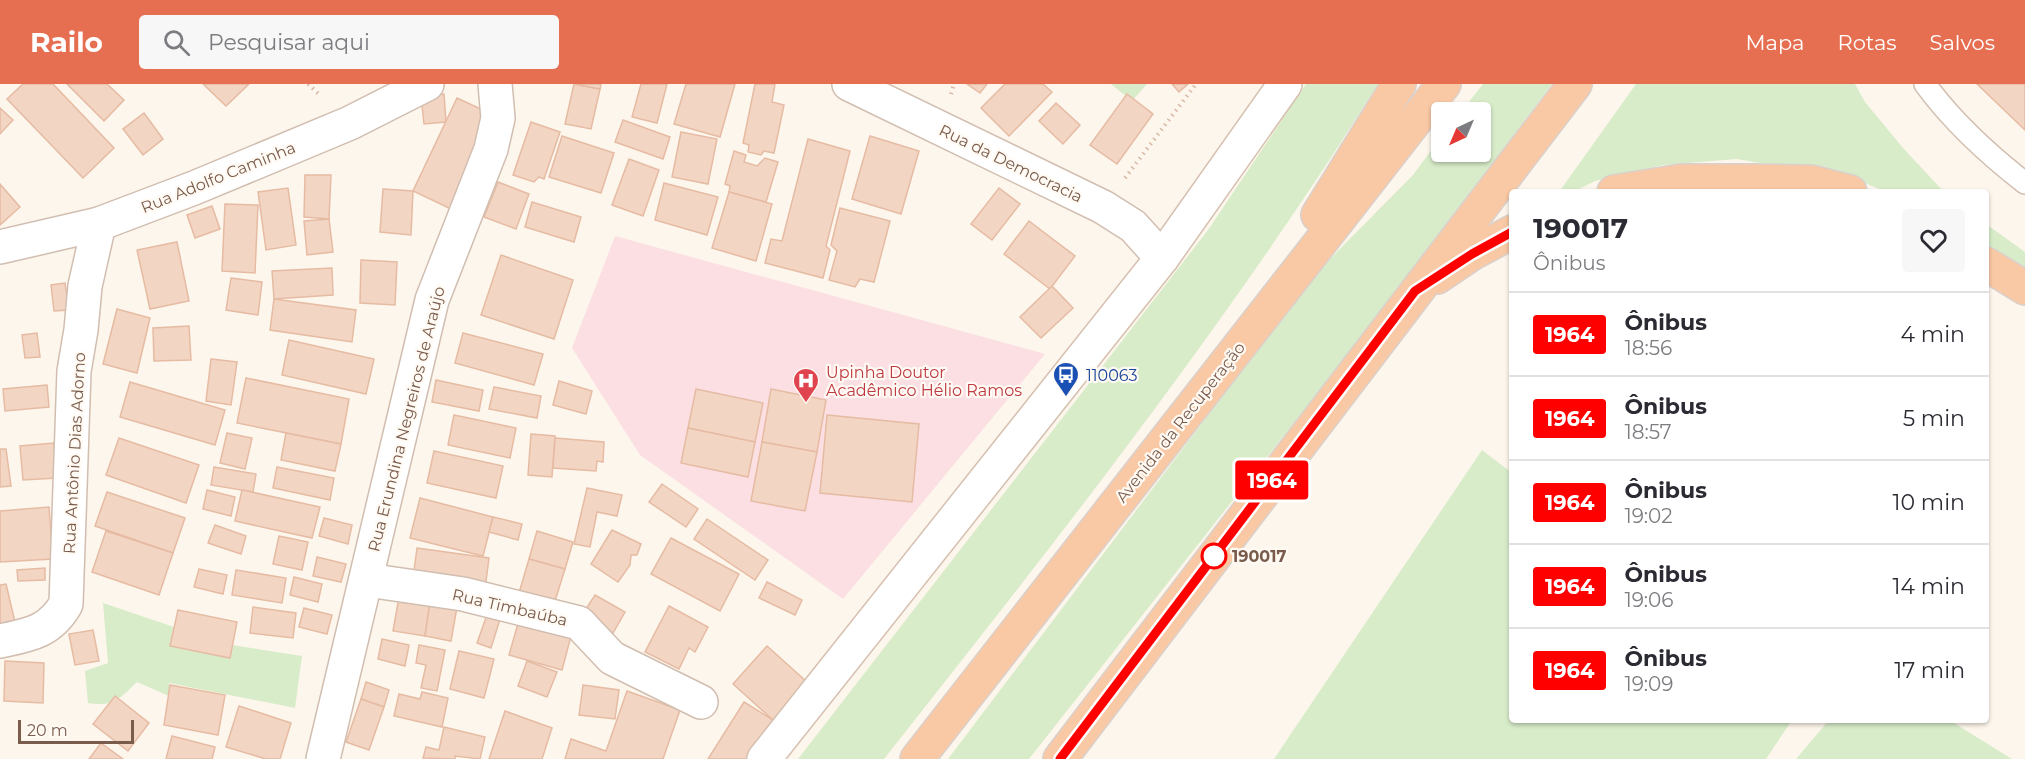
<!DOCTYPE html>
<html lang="pt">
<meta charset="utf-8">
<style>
:root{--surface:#fff;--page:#f7f7f7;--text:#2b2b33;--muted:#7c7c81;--line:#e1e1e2;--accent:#e76f51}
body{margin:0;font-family:Montserrat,sans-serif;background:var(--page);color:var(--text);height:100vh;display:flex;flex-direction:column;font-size:22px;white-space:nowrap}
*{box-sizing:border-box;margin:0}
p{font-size:20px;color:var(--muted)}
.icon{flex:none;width:33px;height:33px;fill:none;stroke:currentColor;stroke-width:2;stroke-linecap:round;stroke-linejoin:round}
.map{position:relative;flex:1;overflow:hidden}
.panel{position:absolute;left:1509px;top:105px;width:480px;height:534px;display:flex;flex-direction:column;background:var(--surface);border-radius:6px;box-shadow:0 2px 4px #0004}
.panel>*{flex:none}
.badge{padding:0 12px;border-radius:4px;font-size:21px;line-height:39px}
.needle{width:39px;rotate:224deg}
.buttons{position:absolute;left:1431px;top:18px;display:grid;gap:12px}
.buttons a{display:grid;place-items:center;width:60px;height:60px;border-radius:6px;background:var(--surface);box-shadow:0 2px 4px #0004;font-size:30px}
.scale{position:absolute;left:18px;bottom:15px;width:116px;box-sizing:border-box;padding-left:6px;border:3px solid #7a5c4d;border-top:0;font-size:16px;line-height:21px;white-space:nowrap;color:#7a5c4d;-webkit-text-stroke:4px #fffaf3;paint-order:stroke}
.map>.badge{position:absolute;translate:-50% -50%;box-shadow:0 0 0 3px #fff}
.round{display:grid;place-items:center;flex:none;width:63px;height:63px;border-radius:6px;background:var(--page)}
.summary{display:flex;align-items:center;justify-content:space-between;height:102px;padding:0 24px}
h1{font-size:28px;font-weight:700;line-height:45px}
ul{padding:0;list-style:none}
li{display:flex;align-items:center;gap:18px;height:84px;padding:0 24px;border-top:2px solid var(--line)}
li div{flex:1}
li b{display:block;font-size:22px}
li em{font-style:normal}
li .badge{min-width:66px;font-weight:700;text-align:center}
header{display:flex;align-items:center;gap:36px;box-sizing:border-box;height:84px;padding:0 30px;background:var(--accent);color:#fff}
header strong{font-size:28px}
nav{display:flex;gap:33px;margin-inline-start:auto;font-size:21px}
.search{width:420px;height:54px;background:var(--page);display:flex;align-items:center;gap:15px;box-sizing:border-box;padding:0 21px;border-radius:6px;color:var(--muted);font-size:22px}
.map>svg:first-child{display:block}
.medical{fill:#fbdfe3}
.green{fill:#d8ecc9}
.building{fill:#f3d5c3;stroke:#e6bba3;stroke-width:1.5}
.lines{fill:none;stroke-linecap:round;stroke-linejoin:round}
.service-casing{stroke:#d1beb0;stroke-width:24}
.minor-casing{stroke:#d1beb0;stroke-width:36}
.secondary-casing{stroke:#d6c0b0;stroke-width:36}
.trunk-casing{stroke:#dad1cd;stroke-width:36}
.path{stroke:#d9b8a5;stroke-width:4;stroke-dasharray:1.5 4.5;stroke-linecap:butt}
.service{stroke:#fff;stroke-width:21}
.minor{stroke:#fff;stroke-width:33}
.secondary{stroke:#fff;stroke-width:33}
.trunk{stroke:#f9c8a4;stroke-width:33}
.line-casing{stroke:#fff;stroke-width:14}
.line{stroke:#f00;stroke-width:9}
.stop-dot{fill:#fff;stroke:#f00;stroke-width:3}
.labels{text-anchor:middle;stroke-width:4.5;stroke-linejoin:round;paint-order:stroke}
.street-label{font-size:16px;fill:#7a5c4d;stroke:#fffaf3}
.health-label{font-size:16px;fill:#be3a42;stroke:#fffaf3;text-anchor:start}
.transit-label{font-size:16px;fill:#164399;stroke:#fffaf3;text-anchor:start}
.stop-label{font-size:16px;font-weight:bold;fill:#7a5c4d;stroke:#fffaf3;text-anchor:start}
</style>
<header>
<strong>Railo</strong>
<div class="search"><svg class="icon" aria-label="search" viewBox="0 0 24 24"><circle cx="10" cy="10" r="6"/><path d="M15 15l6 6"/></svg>Pesquisar aqui</div>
<nav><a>Mapa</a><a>Rotas</a><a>Salvos</a></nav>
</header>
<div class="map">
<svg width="2025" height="675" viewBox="0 0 2025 675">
<rect width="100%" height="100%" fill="#fdf6ec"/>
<!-- medical -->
<path class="medical" d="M615,152L1045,270L843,515L640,371L572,264Z"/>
<!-- green -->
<g class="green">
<path d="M1111,0H1147L1132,17Z"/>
<path d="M1306,0H1378C1230,237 1057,456 884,675H798L1208,146Z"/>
<path d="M1483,0H1552L1371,241L1029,675H948L1315,190L1413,91L1441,53L1442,68H1480V28H1461Z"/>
<path d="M1636,0H1855L1865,18L1903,64L1944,108H1887L1857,96L1737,75L1663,81L1595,97L1573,108H1559Z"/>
<path d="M1986,140L2025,168V195L1986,169Z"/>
<path d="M1482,366L1512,389V636H1792L1766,675H1274Z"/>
<path d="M103,519L174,543L230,574L232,561L302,572L295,624L169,599V612L137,598C119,615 114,623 88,619L85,587L108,579Z"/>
<path d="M1829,636H1949L2012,675H1796Z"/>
</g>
<!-- building -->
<g class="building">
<path d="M23,0H53L114,64L83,94L7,15Z"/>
<path d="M67,0H107L124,16L104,37Z"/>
<path d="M203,0H249L226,22Z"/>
<path d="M574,0L600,5L591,45L565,40Z"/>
<path d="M575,0H601L600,5Z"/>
<path d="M641,0H667L657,39L632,33Z"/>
<path d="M686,0H735L720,53L674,40Z"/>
<path d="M755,0H775L772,18L784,21L774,69L764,67L761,71L748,68L749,61L743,59Z"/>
<path d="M967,0H987L980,9Z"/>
<path d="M1005,0H1043L1052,8L1009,52L981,24Z"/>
<path d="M1172,0H1188L1179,8Z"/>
<path d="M1977,0H2025V46Z"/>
<path d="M444,10L446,38L424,40L421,12Z"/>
<path d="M1127,10L1153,30L1117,80L1090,61Z"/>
<path d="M457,14L494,31L451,125L413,107Z"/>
<path d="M1056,19L1080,41L1063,60L1039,37Z"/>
<path d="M0,24L13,36L0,50Z"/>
<path d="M144,29L163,55L143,71L123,45Z"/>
<path d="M623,36L670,53L663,75L615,58Z"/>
<path d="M531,38L560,48L544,95L539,93L534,98L513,91Z"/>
<path d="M681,48L717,55L708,100L672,93Z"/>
<path d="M562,52L614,69L601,109L549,93Z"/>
<path d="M870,52L919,67L901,130L852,115Z"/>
<path d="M808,55L850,67L826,162L830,166L823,194L765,179L771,155L782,157Z"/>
<path d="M734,67L746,71L744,78L757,82L765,74L778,78L766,118L729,108L730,102L725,100Z"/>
<path d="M629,75L659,86L643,132L612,121Z"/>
<path d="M305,91H331L329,135L304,133Z"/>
<path d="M498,98L529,110L516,145L484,133Z"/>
<path d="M664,99L718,113L707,151L655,136Z"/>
<path d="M0,100L20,123L0,141Z"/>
<path d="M288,104L296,161L266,166L258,108Z"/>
<path d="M999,104L1020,120L992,156L971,140Z"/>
<path d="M383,105L413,107L411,151L380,148Z"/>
<path d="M729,108L772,120L756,177L712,164Z"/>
<path d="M532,118L581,133L574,158L525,143Z"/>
<path d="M225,120L258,121L255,189L222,187Z"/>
<path d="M212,122L220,145L195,154L187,131Z"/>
<path d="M840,124L890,137L874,198L860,195L855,203L829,196L837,167L831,161Z"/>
<path d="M329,135L333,168L307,171L304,137Z"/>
<path d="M1029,137L1075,172L1050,205L1004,170Z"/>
<path d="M177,158L189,217L150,225L137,166Z"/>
<path d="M501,171L573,196L554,255L481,231Z"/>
<path d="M361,176L397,178L395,221L360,219Z"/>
<path d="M332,184L333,211L274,215L272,187Z"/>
<path d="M231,194L262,198L258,231L226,226Z"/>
<path d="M65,199L69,226L54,227L51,201Z"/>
<path d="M1052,202L1073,224L1041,254L1020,233Z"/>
<path d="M274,215L356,226L352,258L270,246Z"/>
<path d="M117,225L150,234L137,289L103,280Z"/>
<path d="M189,242L191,276L154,277L153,244Z"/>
<path d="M37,249L40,273L25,274L22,251Z"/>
<path d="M463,249L543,270L534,301L455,279Z"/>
<path d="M289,256L374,275L366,310L282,291Z"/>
<path d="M211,275L237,278L231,321L206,317Z"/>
<path d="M246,294L349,315L341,360L237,339Z"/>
<path d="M436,296L483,306L479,327L432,318Z"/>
<path d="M559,297L592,307L586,330L553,321Z"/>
<path d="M130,298L225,326L215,361L120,333Z"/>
<path d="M47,301L49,323L5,327L3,305Z"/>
<path d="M494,303L541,312L537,334L489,325Z"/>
<path d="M696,305L763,319L755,358L688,344Z"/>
<path d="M771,305L826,316L817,368L762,358Z"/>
<path d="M454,331L516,344L510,374L448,361Z"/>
<path d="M827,331L919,340L912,418L820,409Z"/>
<path d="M688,344L755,358L748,393L681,379Z"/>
<path d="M227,349L252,354L245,385L220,379Z"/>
<path d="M286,349L341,360L335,387L281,376Z"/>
<path d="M531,350L555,352L552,393L528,391Z"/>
<path d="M119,354L199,381L186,419L106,391Z"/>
<path d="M555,354L604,358L603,378L597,377L596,387L553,384Z"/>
<path d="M762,358L817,368L805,427L751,417Z"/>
<path d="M54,359L57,394L23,396L20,362Z"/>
<path d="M0,365H6L11,402L0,403Z"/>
<path d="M434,367L503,382L496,414L427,399Z"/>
<path d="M214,383L256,390L253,408L211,401Z"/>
<path d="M277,383L334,394L330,416L273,404Z"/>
<path d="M662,400L698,425L686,443L649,418Z"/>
<path d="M587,404L622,411L617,432L597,428L590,463L574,460Z"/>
<path d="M207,406L235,413L231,432L203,425Z"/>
<path d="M242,406L320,423L312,454L235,437Z"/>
<path d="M107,408L185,434L173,469L95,442Z"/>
<path d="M420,414L493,433L483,472L410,454Z"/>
<path d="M49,423L53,475L0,478V427Z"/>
<path d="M493,433L522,440L518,456L489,448Z"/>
<path d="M324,434L352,441L348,460L319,452Z"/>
<path d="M707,435L768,476L755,496L694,455Z"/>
<path d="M215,441L246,452L241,470L208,459Z"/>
<path d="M612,446L641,460L637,471H631L630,481L618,498L591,480Z"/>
<path d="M106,447L173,469L159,511L92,488Z"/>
<path d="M537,447L573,458L565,485L529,475Z"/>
<path d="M279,452L308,458L302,486L273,480Z"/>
<path d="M671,454L739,490L720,527L651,490Z"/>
<path d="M417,464L489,474L485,505L413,494Z"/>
<path d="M317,473L346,480L341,498L313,492Z"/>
<path d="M529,475L565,485L554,520L519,509Z"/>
<path d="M45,484V496L18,497L17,486Z"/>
<path d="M199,485L227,491L223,510L194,503Z"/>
<path d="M236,486L286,494L282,519L232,511Z"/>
<path d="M294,493L322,500L318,518L290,511Z"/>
<path d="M767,498L802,516L795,531L759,514Z"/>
<path d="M6,500L15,538L0,542V501Z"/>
<path d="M595,511L625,528L613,549L582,531Z"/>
<path d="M399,513L430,518L425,552L393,547Z"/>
<path d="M430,518L457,523L451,557L425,552Z"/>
<path d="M669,522L708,543L695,568L689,564L679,585L645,568Z"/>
<path d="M253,523L296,529L293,554L250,549Z"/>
<path d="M304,524L332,531L327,550L299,543Z"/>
<path d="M178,526L237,538L230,574L170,562Z"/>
<path d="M488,528L501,532L491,564L477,559Z"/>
<path d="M519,536L571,552L562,586L509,571Z"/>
<path d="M93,546L99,577L75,581L69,550Z"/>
<path d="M382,555L409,561L405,582L378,575Z"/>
<path d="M419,561L445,566L437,607L421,604L426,581L416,579Z"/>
<path d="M767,562L807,598L773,636L733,600Z"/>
<path d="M459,567L494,575L484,614L450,605Z"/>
<path d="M5,577L44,579L43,619L4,617Z"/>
<path d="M527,577L557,588L547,613L518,602Z"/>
<path d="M366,598L389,606L384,623L361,615Z"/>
<path d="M170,601L225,611L218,651L164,641Z"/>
<path d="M583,601L619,606L615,635L579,631Z"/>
<path d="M627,607L680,626L663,675H565L571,655L606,667Z"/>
<path d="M422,608L448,614L442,643L394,632L399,610L420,615Z"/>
<path d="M115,612L149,639L128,667L93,640Z"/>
<path d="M361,615L384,623L369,666L346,658Z"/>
<path d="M744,618L773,636L748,675H708Z"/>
<path d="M239,622L291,639L280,675H266L226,663Z"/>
<path d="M505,627L552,644L542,675H489Z"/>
<path d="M444,643L485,653L480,675L455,672V675L423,674L426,663L439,666Z"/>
<path d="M172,652L215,663L212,675H166Z"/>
<path d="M101,659L123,675H89Z"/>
</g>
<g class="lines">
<defs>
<path id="service" d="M1925,0C1952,37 1989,71 2025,99"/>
<g id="minor">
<path d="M849,0L1103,123L1133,142L1162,174"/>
<path d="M0,163L99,140L194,104L350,39L427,0"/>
<path d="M367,496L463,510L579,539L612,574L701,618"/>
<path d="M0,557C29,551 50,548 66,520L74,287L81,246L85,202L99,140"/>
<path d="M323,675L432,216L491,65L498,34L495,0"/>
</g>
<path id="secondary" d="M764,675L1162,174L1285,0"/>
<g id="trunk">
<path d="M1614,108L1681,97H1755L1811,98L1850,108"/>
<path d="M1318,131L1399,0"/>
<path d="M1986,180L2025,204"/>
<path d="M1437,193L1471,170L1512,148"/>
<path d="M917,675L1444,0"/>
<path d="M1060,675L1575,0"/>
</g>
</defs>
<!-- service casing -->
<use href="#service" class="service-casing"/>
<!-- minor casing -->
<use href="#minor" class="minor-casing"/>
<!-- secondary casing -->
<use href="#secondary" class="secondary-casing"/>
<!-- trunk casing -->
<use href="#trunk" class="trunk-casing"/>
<!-- path -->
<g class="path">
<path d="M308,0L321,12"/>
<path d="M951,10L954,0"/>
<path d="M1125,94L1196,0"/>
</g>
<!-- service -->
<use href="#service" class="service"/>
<!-- minor -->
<use href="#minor" class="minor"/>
<!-- secondary -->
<use href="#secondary" class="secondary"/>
<!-- trunk -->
<use href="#trunk" class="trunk"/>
</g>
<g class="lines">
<defs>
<path id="line" d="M1060,675L1415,207L1472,170L1512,148"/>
</defs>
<!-- line casing -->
<use href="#line" class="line-casing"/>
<!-- line -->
<use href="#line" class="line"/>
</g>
<!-- icons -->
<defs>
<symbol id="bus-pin" viewBox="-11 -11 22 30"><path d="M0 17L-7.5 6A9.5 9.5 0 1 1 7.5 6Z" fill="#1a4fb4" stroke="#fffaf3"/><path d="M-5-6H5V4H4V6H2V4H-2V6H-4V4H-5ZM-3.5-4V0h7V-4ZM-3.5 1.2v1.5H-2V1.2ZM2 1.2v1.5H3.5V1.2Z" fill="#fff"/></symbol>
<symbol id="hospital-pin" viewBox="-11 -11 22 30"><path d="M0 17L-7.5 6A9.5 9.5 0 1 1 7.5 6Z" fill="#e0444e" stroke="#fffaf3"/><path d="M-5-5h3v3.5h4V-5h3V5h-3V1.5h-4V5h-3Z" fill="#fff"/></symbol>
</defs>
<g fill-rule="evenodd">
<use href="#bus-pin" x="1051" y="276" width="30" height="40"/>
<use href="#hospital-pin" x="791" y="282" width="30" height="40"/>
</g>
<!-- markers -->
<circle class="stop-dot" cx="1214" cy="472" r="12"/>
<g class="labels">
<!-- street labels -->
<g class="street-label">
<text transform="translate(1011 79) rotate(26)" y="6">Rua da Democracia</text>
<text transform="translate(218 93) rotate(-22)" y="6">Rua Adolfo Caminha</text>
<text transform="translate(406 335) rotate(-76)" y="6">Rua Erundina Negreiros de Araújo</text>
<text transform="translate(1180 338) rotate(-52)" y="6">Avenida da Recuperação</text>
<text transform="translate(74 369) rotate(-87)" y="6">Rua Antônio Dias Adorno</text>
<text transform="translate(510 523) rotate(13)" y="6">Rua Timbaúba</text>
</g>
<!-- health labels -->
<g class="health-label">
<text x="826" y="294">Upinha Doutor<tspan x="826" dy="18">Acadêmico Hélio Ramos</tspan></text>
</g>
<!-- transit labels -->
<g class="transit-label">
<text x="1086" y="297">110063</text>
</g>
<!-- stop labels -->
<g class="stop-label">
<text x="1232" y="478">190017</text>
</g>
</g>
</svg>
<div class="buttons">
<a><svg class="needle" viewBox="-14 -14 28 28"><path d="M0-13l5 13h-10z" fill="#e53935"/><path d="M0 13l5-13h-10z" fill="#7c7c81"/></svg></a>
</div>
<div class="scale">20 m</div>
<b class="badge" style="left:1272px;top:396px;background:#f00;color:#fff">1964</b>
<section class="panel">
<div class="summary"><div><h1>190017</h1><p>Ônibus</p></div><a class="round"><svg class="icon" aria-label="heart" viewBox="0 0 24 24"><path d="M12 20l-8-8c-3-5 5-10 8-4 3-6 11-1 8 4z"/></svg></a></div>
<ul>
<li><span class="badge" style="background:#f00;color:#fff">1964</span><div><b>Ônibus</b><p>18:56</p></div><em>4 min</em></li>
<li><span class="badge" style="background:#f00;color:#fff">1964</span><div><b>Ônibus</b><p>18:57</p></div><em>5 min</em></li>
<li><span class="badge" style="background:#f00;color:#fff">1964</span><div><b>Ônibus</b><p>19:02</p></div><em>10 min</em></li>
<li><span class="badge" style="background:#f00;color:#fff">1964</span><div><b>Ônibus</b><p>19:06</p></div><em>14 min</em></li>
<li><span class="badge" style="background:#f00;color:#fff">1964</span><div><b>Ônibus</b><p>19:09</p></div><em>17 min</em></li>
</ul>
</section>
</div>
